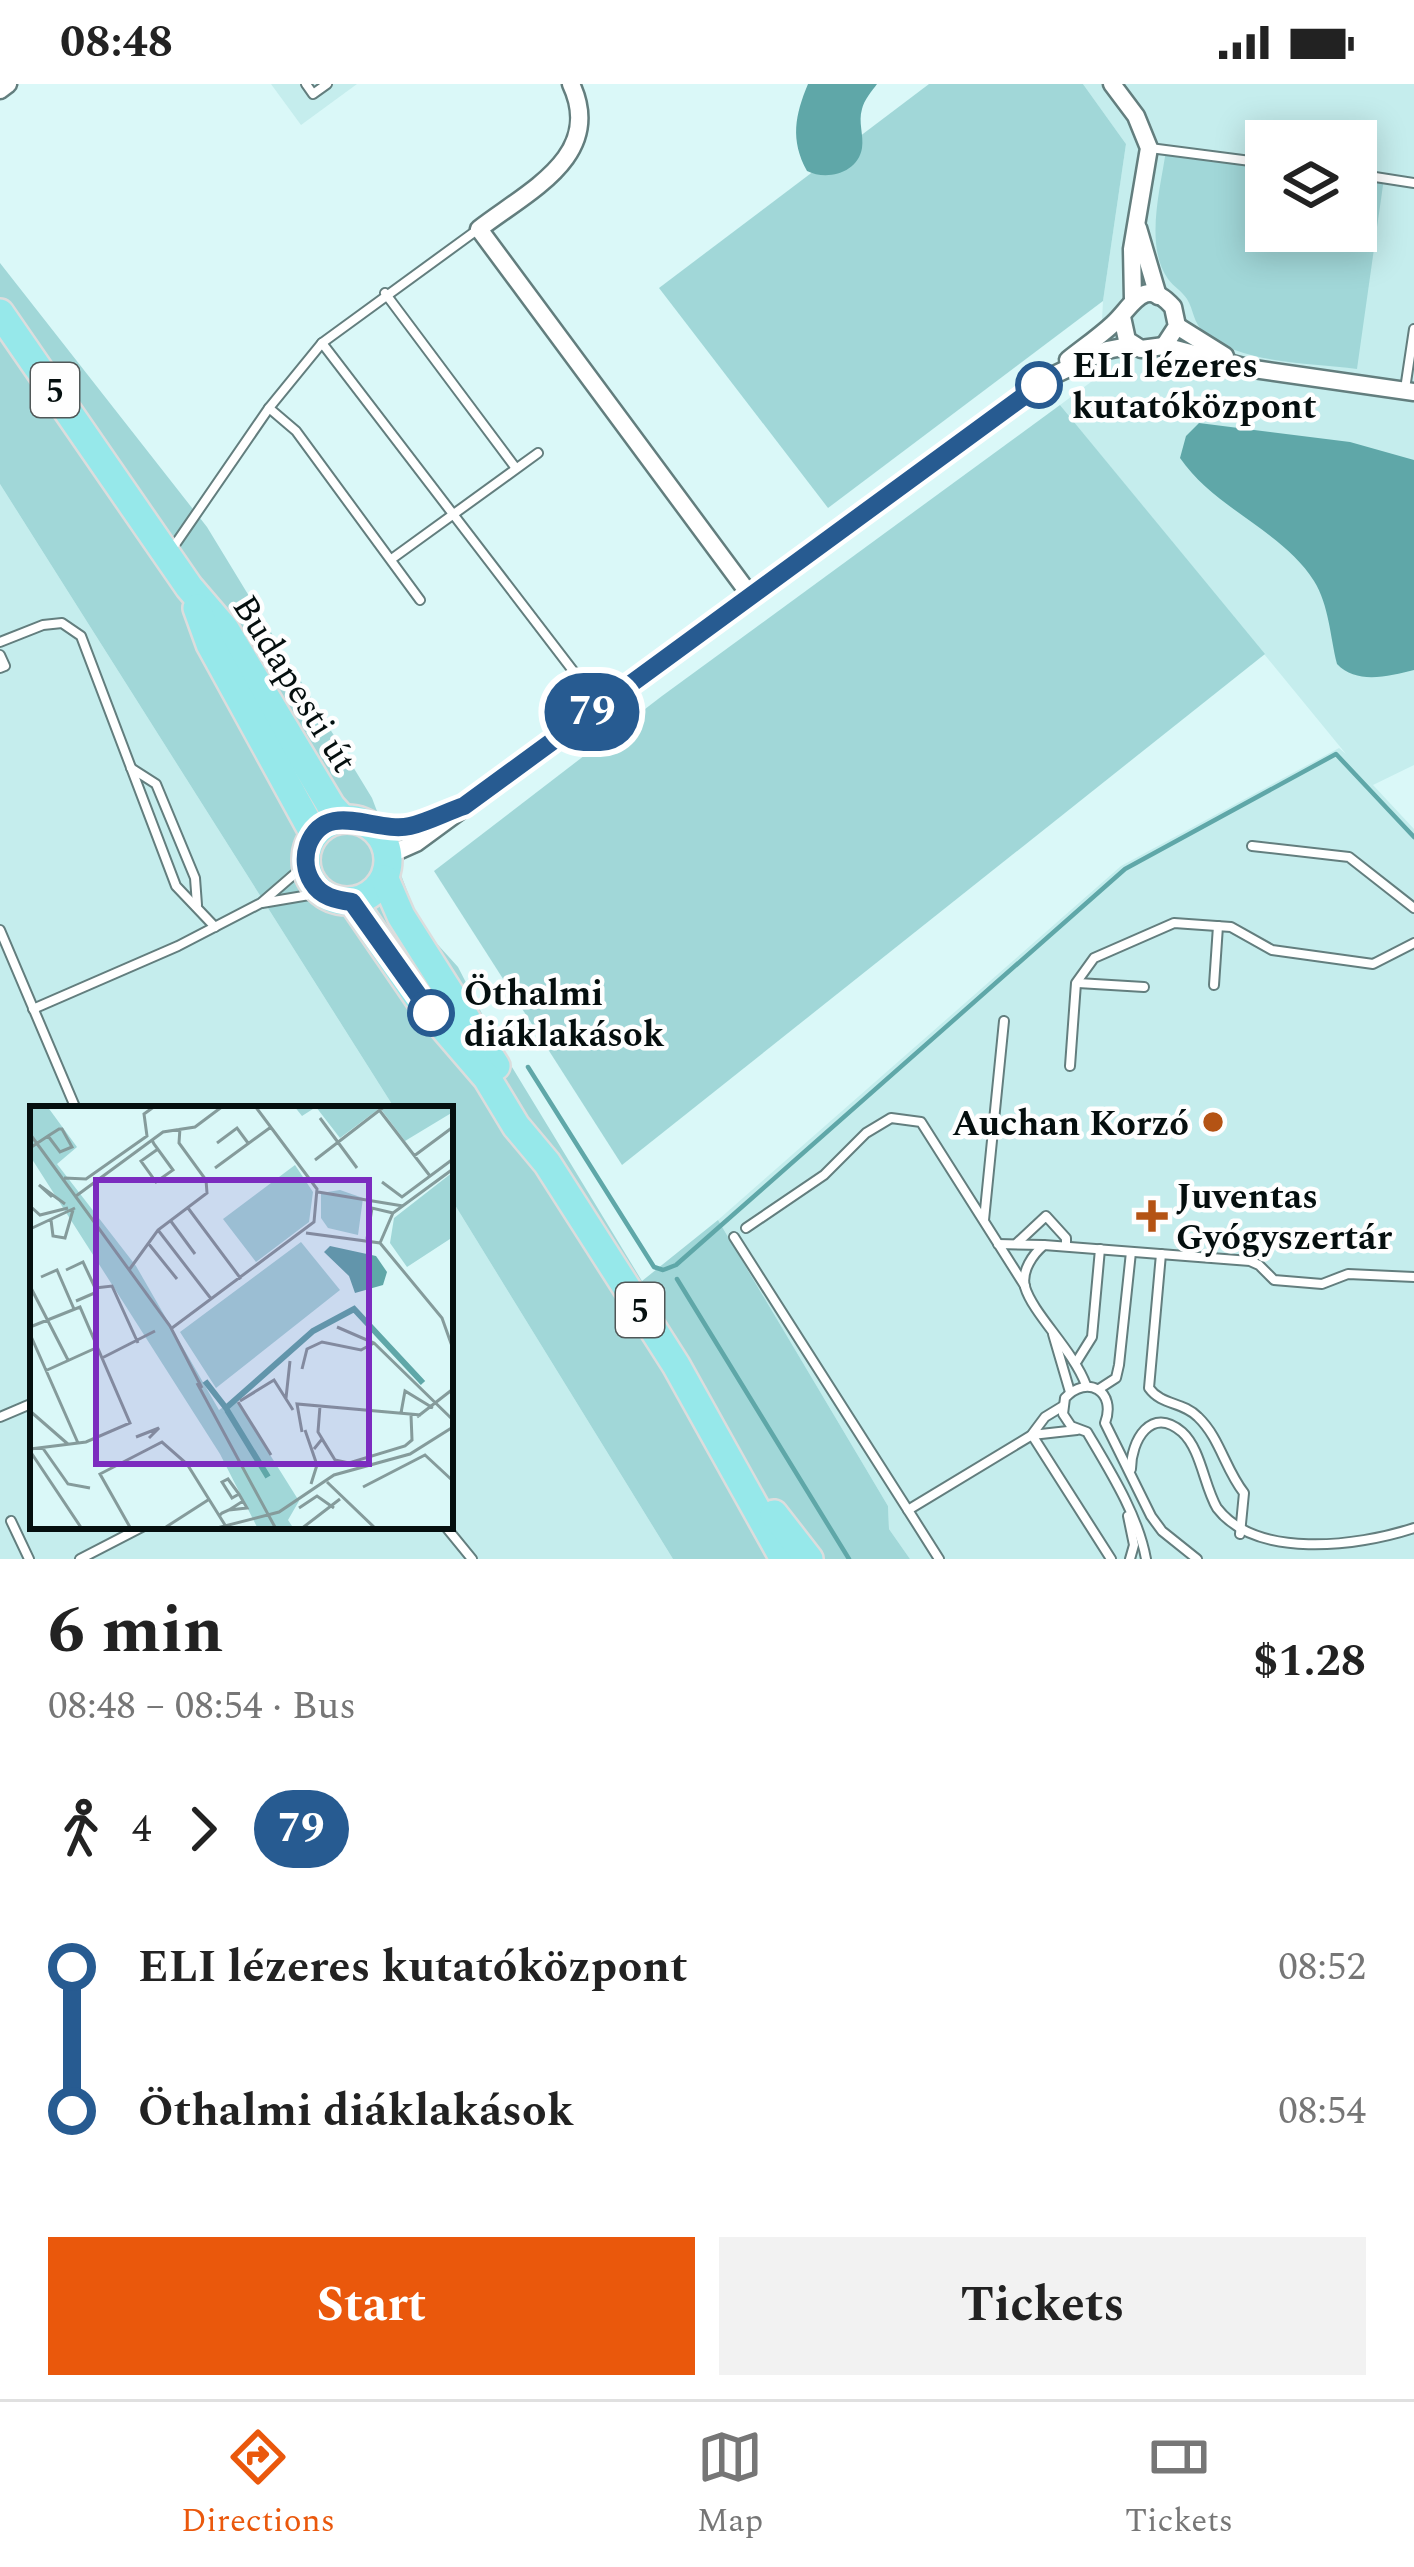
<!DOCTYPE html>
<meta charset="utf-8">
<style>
:root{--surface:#fff;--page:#f2f2f2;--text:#222;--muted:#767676;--line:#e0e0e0;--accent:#ea580c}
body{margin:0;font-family:Spectral,serif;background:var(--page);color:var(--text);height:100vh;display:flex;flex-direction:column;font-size:45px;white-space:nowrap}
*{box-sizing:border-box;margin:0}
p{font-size:39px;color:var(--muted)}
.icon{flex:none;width:66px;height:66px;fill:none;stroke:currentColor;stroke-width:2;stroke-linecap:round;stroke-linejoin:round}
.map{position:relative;height:1475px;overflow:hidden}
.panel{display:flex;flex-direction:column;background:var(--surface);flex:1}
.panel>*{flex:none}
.badge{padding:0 24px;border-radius:39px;font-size:42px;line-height:78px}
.tools{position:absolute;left:1245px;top:36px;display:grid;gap:24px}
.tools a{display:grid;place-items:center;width:132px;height:132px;border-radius:0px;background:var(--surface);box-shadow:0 6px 30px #0003;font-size:60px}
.map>.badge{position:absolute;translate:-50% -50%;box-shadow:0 0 0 6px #fff}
.legs{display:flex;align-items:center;gap:18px;height:132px;padding:0 48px;font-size:39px}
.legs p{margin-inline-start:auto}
.summary{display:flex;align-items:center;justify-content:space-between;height:204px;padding:0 48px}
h1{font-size:66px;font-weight:700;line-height:90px}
.action{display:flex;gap:24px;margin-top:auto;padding:24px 48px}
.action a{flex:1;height:138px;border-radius:0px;background:var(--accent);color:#fff;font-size:48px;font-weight:700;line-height:138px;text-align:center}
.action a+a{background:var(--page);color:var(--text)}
ul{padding:0 48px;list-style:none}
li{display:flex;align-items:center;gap:42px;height:144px;font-size:45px}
li i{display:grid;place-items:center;width:18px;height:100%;margin:0 15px;background:currentColor}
li i::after{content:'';width:30px;height:30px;margin:-15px;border:9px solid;border-radius:50%;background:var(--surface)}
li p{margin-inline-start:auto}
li:first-child i{background:linear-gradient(#0000 50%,currentColor 0)}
li:last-child i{background:linear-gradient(currentColor 50%,#0000 0)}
.status{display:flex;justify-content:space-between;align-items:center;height:84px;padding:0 60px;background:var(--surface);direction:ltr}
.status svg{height:33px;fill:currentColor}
.tabs{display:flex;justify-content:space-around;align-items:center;height:168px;border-top:3px solid var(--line);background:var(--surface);font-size:33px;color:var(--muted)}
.tabs a{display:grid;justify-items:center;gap:6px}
.tabs .active{color:var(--accent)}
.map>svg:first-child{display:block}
.built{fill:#c5eded;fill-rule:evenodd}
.green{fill:#a1d7d8}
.water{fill:#5fa7a8}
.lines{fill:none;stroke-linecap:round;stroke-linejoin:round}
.stream{stroke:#5fa7a8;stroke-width:4.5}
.lane-casing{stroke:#637e7e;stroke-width:12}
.street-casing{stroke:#637e7e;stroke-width:21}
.primary-casing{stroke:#dcdddd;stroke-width:32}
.lane{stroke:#fff;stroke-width:8}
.street{stroke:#fff;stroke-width:16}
.primary{stroke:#96e8ea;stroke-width:27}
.line-1-casing{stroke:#fff;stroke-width:27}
.line-1{stroke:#275b91;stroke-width:18}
.stop-1-dot{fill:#fff;stroke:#275b91;stroke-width:6}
.poi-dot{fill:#b45314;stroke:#fefefe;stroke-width:4.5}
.labels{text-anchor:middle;stroke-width:9;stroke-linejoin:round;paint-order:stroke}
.shield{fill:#fefefe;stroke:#505757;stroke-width:3}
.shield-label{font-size:33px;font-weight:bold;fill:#050f0f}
.stop-label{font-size:36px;font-weight:bold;fill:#050f0f;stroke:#fefefe;text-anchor:start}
.street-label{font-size:36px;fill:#050f0f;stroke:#fefefe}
.poi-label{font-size:36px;font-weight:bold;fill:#050f0f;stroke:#fefefe;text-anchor:end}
.inset-river{fill:none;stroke:#5fa7a8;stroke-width:6}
.inset-road{fill:none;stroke:#859b9b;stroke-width:3}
.view{fill:#7b2cbf;fill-opacity:0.15;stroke:#7b2cbf;stroke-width:6}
.inset-edge{fill:none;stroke:#050f0f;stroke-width:6}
</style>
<div class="status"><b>08:48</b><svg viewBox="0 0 49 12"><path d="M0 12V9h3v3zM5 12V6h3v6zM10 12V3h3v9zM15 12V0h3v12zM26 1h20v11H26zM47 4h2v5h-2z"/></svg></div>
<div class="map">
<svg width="1414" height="1475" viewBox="0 0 1414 1475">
<rect width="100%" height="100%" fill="#daf8f8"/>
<!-- built -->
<g class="built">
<path d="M271,0H357L301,41Z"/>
<path d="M1083,0H1414V681L1373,701L1414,745V1475H910L889,1445L888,1422L718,1136L1121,782L1339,664L1346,670L1060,321L1099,292L1103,217L1126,60ZM1266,57H1356V147H1266Z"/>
<path d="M0,400L395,1025H33V1442H450V1113L673,1475H0Z"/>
</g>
<!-- green -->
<g class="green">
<path d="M929,0H1083L1126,60L1103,217L828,424L659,204Z"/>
<path d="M1166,66L1266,79V147H1356V90L1384,94L1357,285C1310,278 1241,281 1204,248C1193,239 1194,226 1187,215C1182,207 1174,203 1168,195C1144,161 1161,103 1166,66Z"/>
<path d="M0,179L207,443L372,714L420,841L458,883L495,955L642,1197L718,1136L888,1422L889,1445L910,1475H673L450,1113V1025H395L0,400Z"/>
<path d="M1060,321L1265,570L622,1081L434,787L662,612Z"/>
</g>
<!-- water -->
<g class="water">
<path d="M808,0H877C872,7 864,16 862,25C858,38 864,51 862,64C858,89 827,97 807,87C790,56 795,31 808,0Z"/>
<path d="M1199,339L1350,358L1414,376V586C1389,592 1357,601 1337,580C1330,552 1329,521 1314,497C1283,447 1215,425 1180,374L1186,352Z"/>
</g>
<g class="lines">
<!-- stream -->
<g class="stream">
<path d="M528,983L654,1183L663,1186L676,1181L1125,785L1336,670L1414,753"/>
<path d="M677,1195L849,1475"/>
</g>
<defs>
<g id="lane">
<path d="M306,0L313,10L327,0"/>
<path d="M1150,64L1266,79"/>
<path d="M1356,90L1414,99"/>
<path d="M385,209L515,383"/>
<path d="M322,259L600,622"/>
<path d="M1405,305L1414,245"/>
<path d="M269,324L296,347L420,516"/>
<path d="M172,465L269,324L322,259L477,146"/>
<path d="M393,474L538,369"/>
<path d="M0,558L43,541L62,539L81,552L176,802L215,843"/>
<path d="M0,571L5,582L0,584"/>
<path d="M131,684L156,700L195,794L197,821"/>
<path d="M1252,762L1349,773L1414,824"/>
<path d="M262,819L321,809"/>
<path d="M0,846L76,1025"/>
<path d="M1078,899L1144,903"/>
<path d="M1214,901L1218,842"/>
<path d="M33,925L178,862L261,819L305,781"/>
<path d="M1070,982L1076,899L1094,874L1174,839L1231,843L1272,866L1373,880L1414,859"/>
<path d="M984,1136L1004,937"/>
<path d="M746,1144L824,1091L866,1049L891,1034L921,1038L1025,1202"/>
<path d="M734,1153L908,1426"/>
<path d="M1017,1159L1046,1132L1066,1154V1162"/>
<path d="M998,1160L1043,1161"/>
<path d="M1161,1170L1149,1304C1162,1322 1182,1317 1198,1333C1220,1354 1225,1385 1244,1409L1240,1450"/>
<path d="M1053,1250L1070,1308"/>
<path d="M1077,1277L1092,1253L1100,1165"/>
<path d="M1086,1301C1073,1266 1033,1230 1025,1203C1021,1187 1033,1170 1044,1161L1250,1177L1259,1181L1274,1196L1322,1200L1348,1190L1414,1193"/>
<path d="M1099,1305L1116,1294L1119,1281L1131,1168"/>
<path d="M0,1333L33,1319"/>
<path d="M1033,1349L1045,1333L1063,1322"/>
<path d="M1032,1351L1077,1346"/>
<path d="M1131,1385C1131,1357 1151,1321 1182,1348C1201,1365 1204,1402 1217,1424C1256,1475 1356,1463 1414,1444"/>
<path d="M1128,1432L1134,1461L1130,1475"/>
<path d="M11,1437L29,1475"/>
<path d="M445,1442L472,1475"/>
<path d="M80,1475L144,1442"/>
<path d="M939,1475L908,1426L1032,1351L1111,1475"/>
<path d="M1146,1475C1138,1431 1110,1387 1087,1348L1071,1342L1063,1330L1065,1314C1087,1290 1117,1307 1105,1339L1151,1432L1162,1447L1197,1475"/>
</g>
<g id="street">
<path d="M571,0C605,72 528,107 479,145L750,511"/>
<path d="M1112,0L1136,32L1149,64L1132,165L1133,215"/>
<path d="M0,6L8,0"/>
<path d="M1138,144L1158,212"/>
<path d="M1122,233L1127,256L1141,265L1164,262L1247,284L1414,308"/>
<path d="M1177,242L1225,272"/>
<path d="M1068,276C1083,264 1099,253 1113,240C1132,223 1144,190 1173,223L1177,242L1164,262"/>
<path d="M373,743H408L446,728"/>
<path d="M389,771L416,759L1054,291L1107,266L1133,261"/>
</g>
<g id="primary">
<path d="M0,229L189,503L225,545L331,722L342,734"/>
<path d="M197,524L210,560L314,750"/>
<circle cx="347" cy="776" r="41"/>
<path d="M385,795L401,832L496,982"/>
<path d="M352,817L419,915L487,994L516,1042L547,1079L676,1281L784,1475"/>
<path d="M774,1430L809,1475"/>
</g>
</defs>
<!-- lane casing -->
<use href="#lane" class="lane-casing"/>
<!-- street casing -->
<use href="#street" class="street-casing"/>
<!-- primary casing -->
<use href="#primary" class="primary-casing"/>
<!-- lane -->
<use href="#lane" class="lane"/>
<!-- street -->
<use href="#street" class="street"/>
<!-- primary -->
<use href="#primary" class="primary"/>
</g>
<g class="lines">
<defs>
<path id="line-1" d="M431,929L352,818C336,816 321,813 312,798C305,787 304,773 308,761C326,714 376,750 410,742C428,738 446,728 464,722L1039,301"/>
</defs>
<!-- line-1 casing -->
<use href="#line-1" class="line-1-casing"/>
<!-- line-1 -->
<use href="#line-1" class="line-1"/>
</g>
<!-- markers -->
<g class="stop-1-dot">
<circle cx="1039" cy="301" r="21"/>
<circle cx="431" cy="929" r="21"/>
</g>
<g class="poi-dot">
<circle cx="1213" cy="1038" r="12"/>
<path d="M1146 1114h12v12h12v12h-12v12h-12v-12h-12v-12h12z"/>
</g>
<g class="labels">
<!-- shield labels -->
<g class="shield">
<rect x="31" y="279" width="48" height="54" rx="9"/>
<rect x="616" y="1199" width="48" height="54" rx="9"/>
</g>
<g class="shield-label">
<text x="55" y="318">5</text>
<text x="640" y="1238">5</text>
</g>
<!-- stop labels -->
<g class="stop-label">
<text x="1072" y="293">ELI lézeres<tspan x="1072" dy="41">kutatóközpont</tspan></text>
<text x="464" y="921">Öthalmi<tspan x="464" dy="41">diáklakások</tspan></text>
</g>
<!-- street labels -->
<g class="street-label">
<text transform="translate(296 599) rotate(58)" y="13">Budapesti út</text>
</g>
<!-- poi labels -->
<g class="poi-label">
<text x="1189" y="1051">Auchan Korzó</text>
<text x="1176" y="1124" text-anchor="start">Juventas<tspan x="1176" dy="41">Gyógyszertár</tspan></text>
</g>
</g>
<!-- overview -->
<g transform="translate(30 1022)">
<rect width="423" height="423" fill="#daf8f8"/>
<path d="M0,0H17L47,41L27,58L106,160L189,304L205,293L269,395L258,414L264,423H228L190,348L0,50ZM264,0H423V6L375,35L350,2L310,32L286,1L272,10ZM265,59L283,86L279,116L226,156L193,113ZM423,66V131L377,161L360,137L364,112ZM310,84L333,92L328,129L298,122L291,112V87ZM271,136L310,184L186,282L150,226Z" fill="#a1d7d8"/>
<path d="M300,140L346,150L357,166L353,179L325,187L319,170L294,146Z" fill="#5fa7a8"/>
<path class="inset-river" d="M175,275L196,302L283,225L324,203L393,277M197,304L238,371"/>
<path class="inset-road" d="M350,5L400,70M290,12L327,62M0,28L140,220L172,282M122,34L124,38L143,64L126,76L111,55L128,43M187,37L207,22L218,37M0,42L18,30L29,23H32L42,41L30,46L18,30M384,50L423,21M285,54L355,0M185,62L241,21M34,72L56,73L117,30L114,8L125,0M352,76L372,91L423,53M288,86L373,100M46,90L133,26L165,21L193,0M22,91L9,79L35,98M0,100L10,109L38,102M158,102L211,173M21,114L23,130L35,132L43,104M140,114L165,148M0,123L45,102M128,124L182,194M276,127L350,137L412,212L423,243M337,133L342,102L363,107M118,137L147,173M350,137L363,107L423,63M36,164L53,156L67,186L46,195M99,164L128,124L177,87L176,74L149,37L150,22M11,171L27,164L44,203M0,180L38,254M65,182L82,180L108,237M0,221L50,201L100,317L56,336L0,343M307,221L344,237L423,314M142,222L284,116L287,83L225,0M0,228L48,337M72,252L125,225M272,263L277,243L292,236L331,244L344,237M15,265L68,241M167,277L246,423M256,292L260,255M210,295L244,274L263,304M208,296L241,349M290,300L288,326L305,354M0,305L39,339M371,307L375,285L403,302M387,311L423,283M275,324L287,359L281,378M272,326L267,298L391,309M106,331L129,322L119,332M12,341L38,378L60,382M284,343L292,333L305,354L319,357L375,340L382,334L381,309M0,345L52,423M297,376L346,423M333,381L395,349L423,375M209,388L202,392L192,376L198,373L209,388L213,395M269,402L287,390L304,402M189,410L192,407L199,404L213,395L217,402L199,404M136,421L178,394M101,423L70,368L132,336L157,358L195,419M183,423L249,406L304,369L380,348L423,321M271,423L310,393"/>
<path class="view" d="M66,74H339V358H66Z"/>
<rect width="423" height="423" class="inset-edge"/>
</g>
</svg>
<div class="tools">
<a><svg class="icon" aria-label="layers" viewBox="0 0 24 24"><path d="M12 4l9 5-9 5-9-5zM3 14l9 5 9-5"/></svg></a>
</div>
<b class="badge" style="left:592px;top:628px;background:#275b91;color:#fff">79</b>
</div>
<section class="panel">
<div class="summary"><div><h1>6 min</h1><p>08:48 – 08:54 · Bus</p></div><b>$1.28</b></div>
<div class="legs"><svg class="icon" aria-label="walk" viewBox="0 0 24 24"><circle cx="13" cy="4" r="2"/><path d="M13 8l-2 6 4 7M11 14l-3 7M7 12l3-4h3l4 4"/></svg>4<svg class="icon" aria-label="forward" viewBox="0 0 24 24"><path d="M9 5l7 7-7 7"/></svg><b class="badge" style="background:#275b91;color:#fff">79</b></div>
<ul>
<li><i style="color:#275b91"></i><b>ELI lézeres kutatóközpont</b><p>08:52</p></li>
<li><i style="color:#275b91"></i><b>Öthalmi diáklakások</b><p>08:54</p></li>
</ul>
<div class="action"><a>Start</a><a>Tickets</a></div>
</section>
<nav class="tabs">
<a class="active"><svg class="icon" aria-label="directions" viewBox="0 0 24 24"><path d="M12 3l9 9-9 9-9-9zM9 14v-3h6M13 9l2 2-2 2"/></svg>Directions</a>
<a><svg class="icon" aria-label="map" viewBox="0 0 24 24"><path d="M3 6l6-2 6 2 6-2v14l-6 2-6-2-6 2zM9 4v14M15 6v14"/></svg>Map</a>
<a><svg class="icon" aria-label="tickets" viewBox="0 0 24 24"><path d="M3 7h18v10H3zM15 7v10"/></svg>Tickets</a>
</nav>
